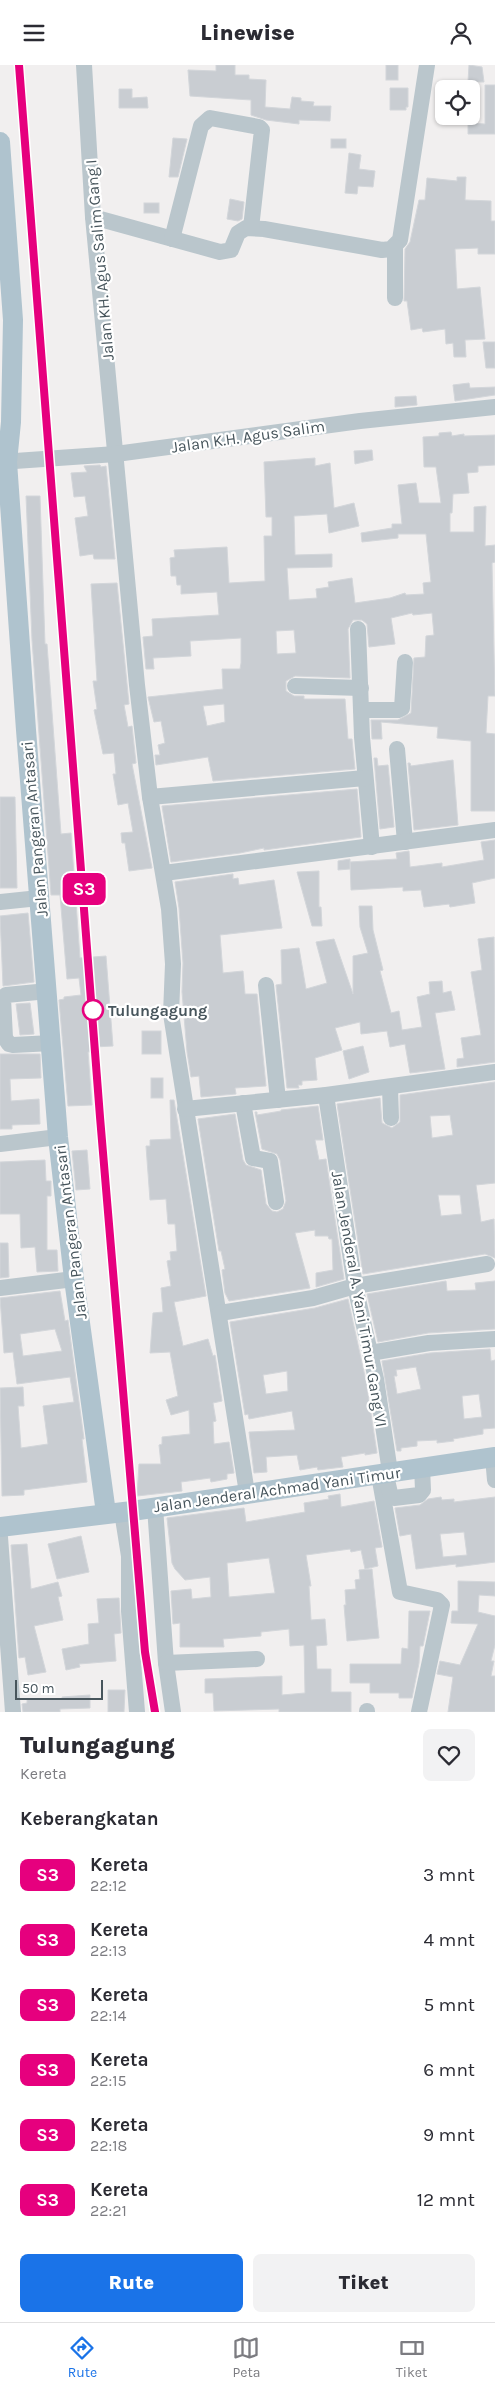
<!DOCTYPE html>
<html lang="id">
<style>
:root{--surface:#fff;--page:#f2f2f3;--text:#2b2b33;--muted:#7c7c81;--line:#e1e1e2;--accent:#1a73e8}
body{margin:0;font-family:Karla,sans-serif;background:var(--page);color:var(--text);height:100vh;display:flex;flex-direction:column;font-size:19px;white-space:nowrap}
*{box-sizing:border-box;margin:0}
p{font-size:16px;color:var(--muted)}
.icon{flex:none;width:28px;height:28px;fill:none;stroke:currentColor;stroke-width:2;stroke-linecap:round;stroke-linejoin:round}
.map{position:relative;height:1647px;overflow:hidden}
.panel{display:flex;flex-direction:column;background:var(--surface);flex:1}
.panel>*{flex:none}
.badge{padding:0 10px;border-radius:8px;font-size:18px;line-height:32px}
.controls{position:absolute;left:435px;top:15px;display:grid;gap:10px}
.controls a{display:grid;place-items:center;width:45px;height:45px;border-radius:8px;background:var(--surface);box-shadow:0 1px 4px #0004;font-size:25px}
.scale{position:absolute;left:15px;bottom:12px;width:88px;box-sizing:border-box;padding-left:5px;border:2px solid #47555c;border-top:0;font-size:14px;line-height:18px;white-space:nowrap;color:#47555c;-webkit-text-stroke:4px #fff;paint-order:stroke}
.map>.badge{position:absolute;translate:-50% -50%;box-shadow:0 0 0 2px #fff}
h2{padding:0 20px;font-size:19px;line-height:45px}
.round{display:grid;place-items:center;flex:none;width:52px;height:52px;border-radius:8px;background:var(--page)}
.overview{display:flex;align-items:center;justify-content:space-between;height:85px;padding:0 20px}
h1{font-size:24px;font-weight:800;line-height:38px}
.action{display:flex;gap:10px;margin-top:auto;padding:10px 20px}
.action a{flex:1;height:58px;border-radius:8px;background:var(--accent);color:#fff;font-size:20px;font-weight:800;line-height:58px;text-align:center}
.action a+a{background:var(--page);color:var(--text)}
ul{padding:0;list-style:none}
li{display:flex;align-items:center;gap:15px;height:65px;padding:0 20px}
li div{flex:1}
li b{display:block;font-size:19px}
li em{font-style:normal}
li .badge{min-width:55px;font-weight:700;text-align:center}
header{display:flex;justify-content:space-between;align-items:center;height:65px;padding:0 20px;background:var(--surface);font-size:22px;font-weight:800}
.menu{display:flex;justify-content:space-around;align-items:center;height:70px;border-top:1px solid var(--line);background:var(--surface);font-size:14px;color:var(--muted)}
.menu a{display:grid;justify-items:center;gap:2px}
.menu .on{color:var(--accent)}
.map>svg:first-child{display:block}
.building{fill:#c9cdd2;stroke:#d3d6da;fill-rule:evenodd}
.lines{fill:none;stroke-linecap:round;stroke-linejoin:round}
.minor{stroke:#bac6cc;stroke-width:16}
.major{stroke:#afc3ce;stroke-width:20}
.rail-casing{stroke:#b1b5b9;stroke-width:5.5}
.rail{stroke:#fff;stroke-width:4;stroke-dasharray:11;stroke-linecap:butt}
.line-casing{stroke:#fff;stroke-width:11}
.line{stroke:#e6007e;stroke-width:8}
.stop-dot{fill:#fff;stroke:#e6007e;stroke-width:2.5}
.labels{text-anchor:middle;stroke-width:4.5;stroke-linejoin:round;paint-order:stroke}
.street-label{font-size:16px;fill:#47555c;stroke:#fff}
.stop-label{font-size:16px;font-weight:bold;fill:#47555c;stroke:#fff;text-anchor:start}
</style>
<header><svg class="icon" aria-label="menu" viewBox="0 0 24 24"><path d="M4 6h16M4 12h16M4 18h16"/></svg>Linewise<svg class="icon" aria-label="person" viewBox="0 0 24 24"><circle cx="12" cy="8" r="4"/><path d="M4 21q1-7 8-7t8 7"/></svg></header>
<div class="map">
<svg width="495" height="1647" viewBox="0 0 495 1647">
<rect width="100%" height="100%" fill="#f1efef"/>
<!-- building -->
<g class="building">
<path d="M216,0H235V10H249V14L266,15L265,42L290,44L292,32L301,33V36L314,37L313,41H331L330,56L299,55V59L266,55L251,50V35L190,31L188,5L216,6Z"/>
<rect x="386" y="0" width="12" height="15"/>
<path d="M469,0L482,2L484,17H468Z"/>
<path d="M485,20H495V69H468V58L485,59Z"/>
<path d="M390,23H408V42H406V45H390Z"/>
<path d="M119,24H132V33L147,32L148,43H119Z"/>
<path d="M173,73L187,74L178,112H169Z"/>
<rect x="331" y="74" width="15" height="9"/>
<path d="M349,88L361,90L359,104L375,106L373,122L358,121L357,129L345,128Z"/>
<path d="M457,112H466L465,135L491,136V156H495V189H478V183L455,184L457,224L480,222L485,274L465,275L466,292H454L453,278L446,279L445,264L423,267L422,263L411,265L407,236H404L405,184L410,177L419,135H425L427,113L457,116Z"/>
<path d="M230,134L244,137L242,154L238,156L227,154Z"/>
<rect x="144" y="138" width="15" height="10"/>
<path d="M483,277H495V303H486Z"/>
<path d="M469,318L470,323L495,322V330L455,336L453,320Z"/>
<path d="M416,331L417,340L395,342V332Z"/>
<path d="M451,367L452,371L464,369V371L495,370V400L478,401V407L467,408L469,428L453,429L452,448H450V467H474V442L486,441L485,481L495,480V497L492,498L495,631H488L486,668L495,669V746H471V676L437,673L438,662L381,657L382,674H372L371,655H398L411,648L414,593L425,592L426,571L434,570L432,548L413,550L412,548L391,553L395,579L369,582L367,559L362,555H353L348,564L350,613L295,611L286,616V626L294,631H304V634H345L348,674H352L355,704L213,716L208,692L156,700L155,690H160L158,680L165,678L161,656L154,657L148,632L223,624L222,604H240L241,598V573L190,576L191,591L153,593L154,604H146L143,572L153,571L152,554L219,550L217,527L181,529V520H177L176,511H171L170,493L175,492L174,485L227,482L229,518L265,516L264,471H272V452H266L264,397L315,393V401L330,398L334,443L354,438L359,461L329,468L327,449L294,451L295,490L332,489V502L287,503L289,535L317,533L316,524L329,522L328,517L352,513L355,538L390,533L405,528L406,530L424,529L423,518L431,517L426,469H398V473L362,477L361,468L392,463V459H402L398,420L416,418L419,438H441L436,402H424L423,372L439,371V368ZM294,565L296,588L277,589L276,566ZM224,639L225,657L207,661L203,641Z"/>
<path d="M372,385L373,395L355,399L354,386Z"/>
<path d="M100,400L101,402L106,401L115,494H94L93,489L80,491L75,453L88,451L85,431L74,432L71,408L87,407L84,401Z"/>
<path d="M26,431H40L45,579H47L61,769L71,768L80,893L106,891L113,981L94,982V987H88L92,1040L68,1041L59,935L64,934V932L81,930L79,913L67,914L60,830H51L32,575Z"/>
<path d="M117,518L129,639L124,640L128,662L132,661L136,698L132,699L152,803L129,806L125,778H122L121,768L133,767L128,738L118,740L113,709H116L114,688L103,689L94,645L97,644L93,616H97L91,519Z"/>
<path d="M374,693H377L378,701L388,700L394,762L380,764Z"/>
<path d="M453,695L458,760L414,765L408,698H410L411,701Z"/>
<path d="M357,724L361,772L264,785V783L240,788L171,797L162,741Z"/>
<path d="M0,732H15L17,823H0Z"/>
<path d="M495,775V813L472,818L475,838L450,842L449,839L424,842L421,825L403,826V822L351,825L350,797L397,794L396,788L409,786L410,802L442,798V802L484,795L481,777Z"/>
<path d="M350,794V804L338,805V796Z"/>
<path d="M319,806V842H321L322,861H312L297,807Z"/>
<path d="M233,809V814L238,813L239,820L274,815L282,863L220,870L223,908L243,906L245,929H257L266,1021L235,1023L236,1029L201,1032L199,1011L191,1012L187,987L182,927L183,898L179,843L175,817Z"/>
<path d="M359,841H372L373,865L383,905L380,906L391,948L399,946L402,965L422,962L417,932L430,929L429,917L442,916L443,928L451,926L455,945L435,948L445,1004L410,1008L405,979L390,982L387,966L361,969L360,957L335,963L342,985L315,993L317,1015L302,1016V1020H298L299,1023H287L276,920L282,919L281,885L299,883L306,924L327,918L316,877L334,874L353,929V891L368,888L360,862Z"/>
<path d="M28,848L34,917L3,921L0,851Z"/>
<path d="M494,872L495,997L457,1002V994L464,993L461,973L481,970L471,907L482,905L478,874Z"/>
<path d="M30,938L34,969L20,970L16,939Z"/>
<rect x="142" y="966" width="19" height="23"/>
<path d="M363,981L369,1007L349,1014L343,986Z"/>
<path d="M0,989H40L41,1013L10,1014L11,1036L39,1034L40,1059L12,1060V1064H0Z"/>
<rect x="151" y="1013" width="12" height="20"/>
<path d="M495,1017V1118L476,1120L481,1157L494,1154L495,1193L485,1189L363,1209L337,1039L380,1033L382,1058L392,1063L400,1057V1030ZM450,1050L453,1070L432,1073L430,1051ZM438,1130H460L462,1149L441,1151Z"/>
<path d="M170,1035H174L206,1231L174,1237L183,1281L208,1274L213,1291L215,1290L222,1336L213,1338L216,1356L213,1357L214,1379L229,1377L234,1408L227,1409V1414L211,1417L210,1413L181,1417L182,1426L137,1431L139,1399H161L159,1380L162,1379V1372L190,1369L189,1345L171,1350L166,1335L178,1331L170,1287L150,1288L153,1248L163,1247L161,1223L171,1221L167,1196L171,1195L170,1187L177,1186L175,1159H168L166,1134L150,1135L146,1081H150V1075L171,1074Z"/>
<path d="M318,1041L323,1075H315L319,1095L326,1094L344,1214L316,1222V1208L333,1205L332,1174H329L328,1171H315V1165L295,1168L310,1223L229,1236L225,1228L222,1205L225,1204L221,1186H219L198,1054L235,1049L243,1095L246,1100L261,1105L266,1139L272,1146L277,1147L283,1144L286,1136L280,1095L277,1089L262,1084L255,1047H257V1050L281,1046V1045Z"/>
<path d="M87,1085L90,1124L76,1125L72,1086Z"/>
<path d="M45,1095L46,1116H51V1131H47V1185H57L58,1206L37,1207L35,1182L21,1183L20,1149H0V1097Z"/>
<path d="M0,1178H8L9,1212L0,1213Z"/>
<path d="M446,1216L447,1226L476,1225L475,1218L495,1216V1264L428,1268L378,1277L367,1229Z"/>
<path d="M60,1226L65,1256L68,1255L84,1374H82L87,1417L24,1425V1430L2,1431L0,1323L23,1322L24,1341H18L21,1383L48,1379L43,1341L74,1337L70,1312L17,1319L13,1287L4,1288L0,1233ZM55,1264L62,1286L23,1291L20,1269Z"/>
<path d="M348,1234L366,1316L377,1388L365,1390V1388L341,1392L343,1402L318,1405L317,1402L300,1405L297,1390L266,1392L267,1407L254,1408L249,1367L295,1365L292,1346L249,1354L248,1349L245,1350L230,1257L315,1243ZM287,1306L288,1326L266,1329L263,1310Z"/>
<path d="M490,1284L491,1296L495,1295V1363L483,1364V1369L453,1374L454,1376L437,1378V1375L417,1376V1381L401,1383V1386H397L382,1296L430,1288ZM416,1302L421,1324L397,1329L394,1311H397L396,1305ZM479,1329L482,1352L464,1354L462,1331Z"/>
<path d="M340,1429L341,1442L374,1436L382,1482L375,1483L378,1501L365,1504L361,1485L351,1487L350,1484L306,1490L311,1521H309L311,1555L325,1554L327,1580L316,1581L317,1604H331V1627H351V1647H279V1644L214,1646L213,1628H205V1614L282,1611V1630L305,1628L304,1580L290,1581L289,1564L261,1567V1571L223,1574L224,1582H180V1558L173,1559L171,1526L191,1524L192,1534L211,1532L210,1512L185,1515L175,1504L172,1498L167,1453L244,1443L246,1457L305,1447L304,1438L329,1434L328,1431ZM269,1493L275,1528L229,1532L227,1498Z"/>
<path d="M441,1432L442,1435L454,1434V1437L495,1432V1497L456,1502V1499L416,1504L411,1469L400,1471L395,1443L420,1440L428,1434ZM464,1467L467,1490L443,1492L440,1469Z"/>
<path d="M81,1471L89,1507L57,1514L48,1479Z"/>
<path d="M27,1479L31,1524L58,1517L62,1531L58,1532L63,1555L34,1561L46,1607L28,1610L25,1592L19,1593L11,1480Z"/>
<path d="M372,1504L379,1573L347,1576L344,1540H346L345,1525L356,1524L355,1515L360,1514L359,1505Z"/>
<path d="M458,1516L495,1517V1531L479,1530L478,1547L495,1551V1580L491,1596H494L491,1611H495V1647H448L453,1612L437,1609L440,1596L460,1600L478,1559L451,1558L452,1546H458Z"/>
<path d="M119,1533L121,1568L114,1569L116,1596L79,1599L80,1602L66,1605L62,1584L89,1579L88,1559L99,1558L97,1534Z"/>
<path d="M409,1546H430L423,1581H420L419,1598L412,1633H399V1628H370V1618H350V1599H401L402,1583L408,1584Z"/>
<path d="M108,1625H125L124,1647H108Z"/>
<path d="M90,1630V1643L60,1644V1647H23L22,1639L27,1638V1634H62V1632Z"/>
</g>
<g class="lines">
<!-- minor -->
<g class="minor">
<path d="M84,0L93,152L137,620L150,732L169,844L173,899L171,949L247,1428"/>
<path d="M93,152L220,187L231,185L238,168L246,163L264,164L382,185L391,184L400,175L427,0"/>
<path d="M172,174L201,61L210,53L259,62L262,65L251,163"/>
<path d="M395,182V233"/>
<path d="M0,397L116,389L360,356L495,342"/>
<path d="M358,564L362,672L372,782"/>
<path d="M295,621L361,623"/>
<path d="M361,645H398L402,643L405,597"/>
<path d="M397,684L405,777"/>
<path d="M150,732L365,713"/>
<path d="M164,808L495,765"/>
<path d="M0,837L39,833"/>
<path d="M266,920L278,1035"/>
<path d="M48,926L6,930L3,933L5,973L9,979L13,980L52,978"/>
<path d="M390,1022L391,1053"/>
<path d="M326,1030L355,1221L376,1314L390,1407"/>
<path d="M243,1038L253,1093L270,1096L276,1137"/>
<path d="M185,1044L326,1030L495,1007"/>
<path d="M0,1079L58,1072"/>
<path d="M0,1223L74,1214"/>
<path d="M220,1248L313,1233L355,1221L487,1199"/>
<path d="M370,1288L429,1278L495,1274"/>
<path d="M493,1392L495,1415"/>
<path d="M379,1410L400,1527L437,1535L442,1540L419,1647"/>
<path d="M387,1415L390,1428L394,1433L419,1430L423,1425L422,1402"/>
<path d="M155,1442L166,1598L173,1647"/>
<path d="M122,1447L129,1491V1546L137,1647"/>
<path d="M0,1472L13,1647"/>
<path d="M166,1598L257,1594"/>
<path d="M367,1646V1647"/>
</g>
<!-- major -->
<g class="major">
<path d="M0,77L13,255L11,357L7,397L26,665L58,1072L74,1214L106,1448"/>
<path d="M0,1462L132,1446L495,1392"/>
</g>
<defs>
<g id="rail">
<path d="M19,0L89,889"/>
<path d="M95,984L145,1587L155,1647"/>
</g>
</defs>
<!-- rail casing -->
<use href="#rail" class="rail-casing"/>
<!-- rail -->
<use href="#rail" class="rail"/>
</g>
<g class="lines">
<defs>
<path id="line" d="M19,0L100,1052L145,1587L155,1647"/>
</defs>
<!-- line casing -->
<use href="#line" class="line-casing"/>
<!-- line -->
<use href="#line" class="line"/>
</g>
<!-- markers -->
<circle class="stop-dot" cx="93" cy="945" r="10"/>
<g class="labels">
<!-- street labels -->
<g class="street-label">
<text transform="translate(99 195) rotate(-95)" y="6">Jalan KH. Agus Salim Gang I</text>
<text transform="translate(248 371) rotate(-8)" y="6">Jalan K.H. Agus Salim</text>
<text transform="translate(34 764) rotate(-95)" y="6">Jalan Pangeran Antasari</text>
<text transform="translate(70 1167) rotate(-97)" y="6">Jalan Pangeran Antasari</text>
<text transform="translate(360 1234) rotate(80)" y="6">Jalan Jenderal A. Yani Timur Gang VI</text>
<text transform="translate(277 1424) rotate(-8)" y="6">Jalan Jenderal Achmad Yani Timur</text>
</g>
<!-- stop labels -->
<g class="stop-label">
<text x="108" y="951">Tulungagung</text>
</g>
</g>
</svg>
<div class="controls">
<a><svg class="icon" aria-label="locate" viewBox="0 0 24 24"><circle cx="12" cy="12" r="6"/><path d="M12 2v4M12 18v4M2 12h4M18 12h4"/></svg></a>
</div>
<div class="scale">50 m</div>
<b class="badge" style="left:84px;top:824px;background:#e6007e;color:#fff">S3</b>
</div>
<section class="panel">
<div class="overview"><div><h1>Tulungagung</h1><p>Kereta</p></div><a class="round"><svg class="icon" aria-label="heart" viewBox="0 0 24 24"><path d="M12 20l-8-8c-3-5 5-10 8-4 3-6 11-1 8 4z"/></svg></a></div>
<h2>Keberangkatan</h2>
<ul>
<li><span class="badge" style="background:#e6007e;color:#fff">S3</span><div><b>Kereta</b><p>22:12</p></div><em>3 mnt</em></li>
<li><span class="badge" style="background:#e6007e;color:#fff">S3</span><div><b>Kereta</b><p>22:13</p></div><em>4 mnt</em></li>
<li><span class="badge" style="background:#e6007e;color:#fff">S3</span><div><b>Kereta</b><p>22:14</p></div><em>5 mnt</em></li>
<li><span class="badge" style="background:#e6007e;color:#fff">S3</span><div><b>Kereta</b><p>22:15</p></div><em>6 mnt</em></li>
<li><span class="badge" style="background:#e6007e;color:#fff">S3</span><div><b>Kereta</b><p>22:18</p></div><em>9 mnt</em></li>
<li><span class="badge" style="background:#e6007e;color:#fff">S3</span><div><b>Kereta</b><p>22:21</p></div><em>12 mnt</em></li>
</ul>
<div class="action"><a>Rute</a><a>Tiket</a></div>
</section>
<nav class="menu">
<a class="on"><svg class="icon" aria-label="directions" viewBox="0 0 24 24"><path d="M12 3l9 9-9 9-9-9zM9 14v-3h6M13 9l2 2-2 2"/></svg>Rute</a>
<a><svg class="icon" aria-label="map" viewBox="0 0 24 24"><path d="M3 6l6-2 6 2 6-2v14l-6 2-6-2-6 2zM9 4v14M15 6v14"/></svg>Peta</a>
<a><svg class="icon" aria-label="tickets" viewBox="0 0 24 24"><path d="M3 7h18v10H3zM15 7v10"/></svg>Tiket</a>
</nav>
